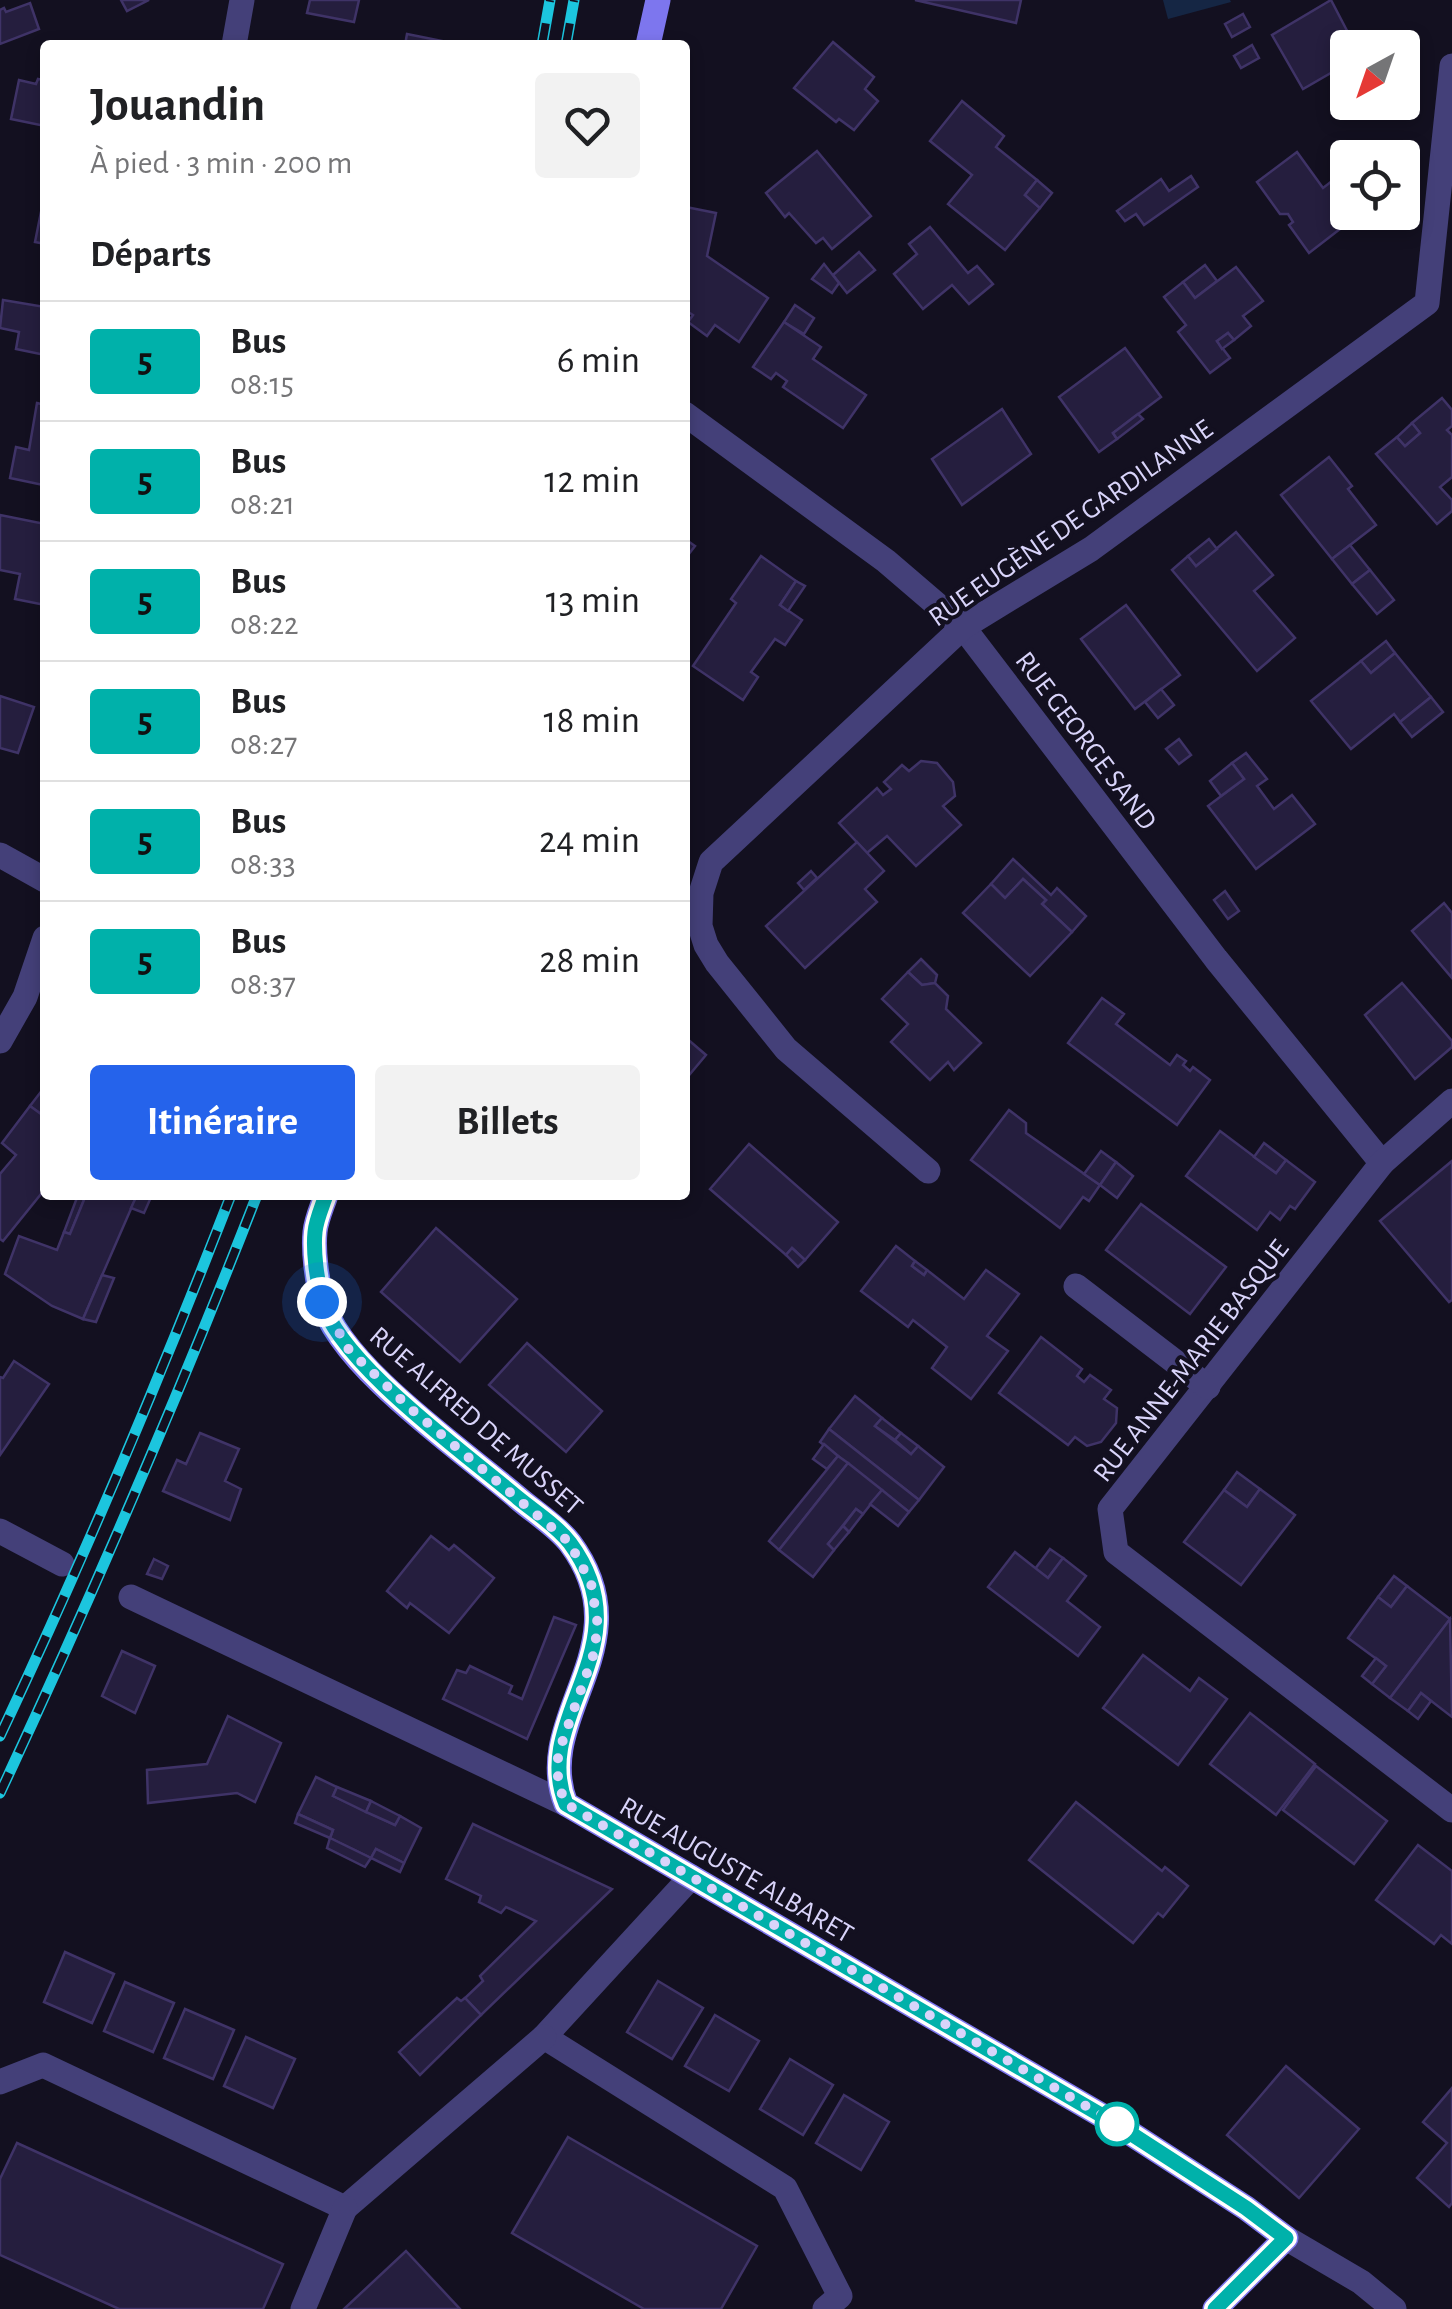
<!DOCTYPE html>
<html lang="fr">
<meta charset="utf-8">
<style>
:root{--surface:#fff;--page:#f2f2f2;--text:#202124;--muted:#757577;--line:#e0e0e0;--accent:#2563eb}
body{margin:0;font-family:"Alegreya Sans",sans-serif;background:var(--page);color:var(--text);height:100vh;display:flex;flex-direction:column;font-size:38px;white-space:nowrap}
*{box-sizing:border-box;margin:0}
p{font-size:32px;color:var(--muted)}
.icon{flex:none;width:55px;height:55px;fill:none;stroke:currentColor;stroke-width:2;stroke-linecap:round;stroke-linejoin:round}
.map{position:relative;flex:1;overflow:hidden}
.details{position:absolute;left:40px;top:40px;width:650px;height:1160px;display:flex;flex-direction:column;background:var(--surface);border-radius:10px;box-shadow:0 5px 15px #0003}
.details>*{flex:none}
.badge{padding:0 20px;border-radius:8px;font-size:35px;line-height:65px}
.needle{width:65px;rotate:220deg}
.tools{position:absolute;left:1330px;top:30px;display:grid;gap:20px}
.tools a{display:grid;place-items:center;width:90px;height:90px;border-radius:10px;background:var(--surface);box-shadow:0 5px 15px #0003;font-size:50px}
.you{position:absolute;width:50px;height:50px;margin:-25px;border:8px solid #fff;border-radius:50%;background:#1a73e8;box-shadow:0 0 0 15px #1a73e833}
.map>.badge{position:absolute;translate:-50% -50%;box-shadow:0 0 0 5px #fff}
h2{padding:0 50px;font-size:38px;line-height:90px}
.round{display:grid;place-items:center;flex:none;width:105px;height:105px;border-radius:10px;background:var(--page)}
.headline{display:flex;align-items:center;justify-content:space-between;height:170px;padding:0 50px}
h1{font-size:48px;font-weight:700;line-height:75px}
.primary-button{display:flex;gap:20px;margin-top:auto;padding:20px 50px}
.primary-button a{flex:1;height:115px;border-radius:10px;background:var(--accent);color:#fff;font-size:40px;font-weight:700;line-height:115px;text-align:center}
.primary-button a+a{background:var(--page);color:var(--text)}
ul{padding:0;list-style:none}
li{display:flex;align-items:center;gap:30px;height:120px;padding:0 50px;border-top:2px solid var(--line)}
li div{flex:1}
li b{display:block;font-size:38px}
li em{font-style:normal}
li .badge{min-width:110px;font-weight:700;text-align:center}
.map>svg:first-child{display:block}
.water{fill:#152644}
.building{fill:#251e3e;stroke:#3f3367;stroke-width:2.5}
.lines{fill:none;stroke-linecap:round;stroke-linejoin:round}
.street{stroke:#444079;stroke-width:25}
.secondary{stroke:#7d76ee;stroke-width:25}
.rail-casing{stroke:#1cc5de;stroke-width:11}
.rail{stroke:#131020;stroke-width:8;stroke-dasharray:22;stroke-linecap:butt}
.line-casing{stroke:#fff;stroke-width:22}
.line{stroke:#00b1aa;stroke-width:15}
.walk{stroke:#d9d4fa;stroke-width:10;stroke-dasharray:0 18}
.stop-dot{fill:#fff;stroke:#00b1aa;stroke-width:5}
.labels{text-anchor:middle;stroke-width:8;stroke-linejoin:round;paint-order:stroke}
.street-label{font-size:28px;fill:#d9d4fa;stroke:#131020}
</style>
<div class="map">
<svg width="1452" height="2309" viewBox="0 0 1452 2309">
<rect width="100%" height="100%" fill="#131020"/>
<!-- water -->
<path class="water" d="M1163,0H1230L1231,2L1168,19Z"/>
<!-- building -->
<g class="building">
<path d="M121,0H149L127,11Z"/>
<path d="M310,0H359L354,22L307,13Z"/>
<path d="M915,0H1021L1016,23Z"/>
<path d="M1331,0L1356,48H1348V63L1303,89L1272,35Z"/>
<path d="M30,3L39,29L0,44V10L4,8L6,12Z"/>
<path d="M1243,14L1250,27L1232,37L1225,24Z"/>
<path d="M407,34L452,43V45H405Z"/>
<path d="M833,42L874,77L865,89L878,101L854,130L839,119L836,122L794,88Z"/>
<path d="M1252,45L1259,58L1241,68L1234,56Z"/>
<path d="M38,79L45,80V126L11,119L19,80L36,84Z"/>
<path d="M962,101L1004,136L996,147L1037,180L1025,195L1040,208L1005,250L948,204L972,175L930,141Z"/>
<path d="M817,151L871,216L832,249L823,238L816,243L789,213L785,217L766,193Z"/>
<path d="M1297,152L1323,188L1345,171L1348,212H1362L1309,253L1289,225L1293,222L1288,214H1280L1257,182Z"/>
<path d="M1191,176L1198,187L1144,225L1136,214L1125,221L1117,211L1161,179L1169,191Z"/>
<path d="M1037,180L1052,193L1040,208L1025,195Z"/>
<path d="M686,207L716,213L707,256L768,298L739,342L715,325L707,336L688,322L693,315L685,310Z"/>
<path d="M41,212L45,213V244L35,242Z"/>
<path d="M930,227L968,273L977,266L993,284L969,304L952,285L923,309L894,274L917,254L909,244Z"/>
<path d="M859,252L875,270L847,293L833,275Z"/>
<path d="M824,264L839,283L832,293L812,279Z"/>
<path d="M1205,265L1217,281L1195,298L1183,282Z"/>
<path d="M1236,267L1263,301L1243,316L1251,326L1234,340L1228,333L1217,341L1230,358L1210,373L1178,332L1186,325L1164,297L1183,282L1195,298Z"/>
<path d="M3,300L45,307V355L16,349L19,332L0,328Z"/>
<path d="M795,305L814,318L804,334L784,322Z"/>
<path d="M784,322L821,347L813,359L866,395L843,428L783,387L787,381L776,373L771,379L753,367Z"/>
<path d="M1228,333L1234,340L1222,349L1217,341Z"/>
<path d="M1125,348L1161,397L1113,433L1117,439L1099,452L1059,397Z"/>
<path d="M1442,398L1452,410V426L1447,430L1452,435V477L1440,487L1452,500V511L1437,524L1376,454L1397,437L1405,446L1420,433L1412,423Z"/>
<path d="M37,403L45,405L43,485L10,478L16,447L29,450Z"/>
<path d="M1002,409L1031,454L962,505L932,459Z"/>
<path d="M1138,414L1143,419L1117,439L1113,433Z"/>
<path d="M1412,423L1420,433L1405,446L1397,437Z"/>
<path d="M1329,457L1352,486L1348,489L1376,525L1332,559L1281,495Z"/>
<path d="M0,515L45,524V605L15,599L20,574L0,570Z"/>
<path d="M1236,532L1273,575L1254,591L1295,638L1257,671L1172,570L1188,556L1196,566Z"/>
<path d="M685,539L695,546L685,559Z"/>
<path d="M1209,539L1217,549L1196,566L1188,556Z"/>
<path d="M1350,545L1370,570L1352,584L1332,559Z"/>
<path d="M761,556L796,581L780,605L802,620L785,645L775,639L751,672L758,677L743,700L693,666L736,603L731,599Z"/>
<path d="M1370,570L1394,600L1377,614L1352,584Z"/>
<path d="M796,581L805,586L788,611L780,605Z"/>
<path d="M1126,605L1180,675L1135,709L1081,639Z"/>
<path d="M1386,641L1395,653L1371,673L1361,661Z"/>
<path d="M1395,653L1431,697L1400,722L1394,714L1351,749L1311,701L1361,661L1371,673Z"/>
<path d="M1161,689L1174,705L1158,718L1145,702Z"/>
<path d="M0,696L34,707L18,753L0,748Z"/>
<path d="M1431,697L1443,712L1412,737L1400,722Z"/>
<path d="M1179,739L1191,755L1179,764L1166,749Z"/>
<path d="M1246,753L1267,779L1257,786L1274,809L1292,795L1315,824L1256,869L1208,806L1244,779L1232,763Z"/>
<path d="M921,761L937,763L953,782L955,796L943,806L961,825L916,866L887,836L867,853L839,823L877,788L883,795L891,789L884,782L902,765L909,771Z"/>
<path d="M1232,763L1244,779L1221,796L1210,781Z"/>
<path d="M857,842L884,871L865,889L877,902L805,968L766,926Z"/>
<path d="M1013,859L1051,895L1057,888L1086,916L1072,932L1042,904L1046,900L1023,879L1005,898L991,884Z"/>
<path d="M811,871L817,878L804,890L798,883Z"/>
<path d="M1023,879L1046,900L1042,904L1072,932L1030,976L963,913L991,884L1005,898Z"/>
<path d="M1225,891L1239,911L1228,919L1214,900Z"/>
<path d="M1444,903L1452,913V978L1412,931Z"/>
<path d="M921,959L937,975L935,983L922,985L908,972Z"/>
<path d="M908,972L922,985L935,983L948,996L946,1009L981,1043L954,1070L948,1062L930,1080L891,1042L908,1024L882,999Z"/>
<path d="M1402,983L1452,1041V1047L1415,1079L1365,1015Z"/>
<path d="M1102,998L1124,1014L1116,1024L1170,1065L1177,1055L1186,1061L1183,1065L1190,1071L1193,1067L1210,1080L1177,1125L1068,1043Z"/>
<path d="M685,1037L706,1055L685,1080Z"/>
<path d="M43,1089L45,1090V1117L30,1106Z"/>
<path d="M30,1106L45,1117V1189L3,1241L0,1239V1174L16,1155L2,1143Z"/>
<path d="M1009,1110L1026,1123V1133L1100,1185L1089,1201L1083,1197L1060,1228L971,1160Z"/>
<path d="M1220,1131L1276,1173L1286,1160L1315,1182L1295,1209L1290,1206L1280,1220L1270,1212L1257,1230L1186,1176Z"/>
<path d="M1264,1143L1286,1160L1276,1173L1254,1157Z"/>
<path d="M749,1144L838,1222L805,1260L792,1248L786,1255L710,1189Z"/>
<path d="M1101,1151L1116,1162L1100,1185L1084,1174Z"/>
<path d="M1452,1161V1300L1449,1302L1380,1221Z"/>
<path d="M1116,1162L1133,1176L1117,1198L1100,1185Z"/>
<path d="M78,1195H86L70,1234L64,1232Z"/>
<path d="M86,1195H137L83,1319L52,1306L5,1274L19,1236L57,1250L64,1232L70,1234Z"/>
<path d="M137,1195H152L144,1213L131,1208Z"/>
<path d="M1141,1204L1226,1267L1190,1314L1106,1250Z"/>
<path d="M436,1228L517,1299L460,1362L381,1292Z"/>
<path d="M896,1246L915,1261L912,1266L924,1275L927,1270L964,1299L986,1270L1019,1294L987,1336L1008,1351L971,1399L932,1368L947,1347L913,1320L908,1327L861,1291Z"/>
<path d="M792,1248L805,1260L798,1267L786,1255Z"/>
<path d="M915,1261L927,1270L924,1275L912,1266Z"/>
<path d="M102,1275L114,1278L96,1322L83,1319Z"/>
<path d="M1041,1337L1082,1369L1077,1376L1084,1382L1090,1375L1111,1390L1104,1399L1117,1408L1116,1423L1101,1442L1087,1446L1075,1437L1068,1445L999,1393Z"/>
<path d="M527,1343L602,1411L566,1452L489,1385Z"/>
<path d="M14,1361L49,1384L0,1455V1377L3,1378Z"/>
<path d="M855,1396L882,1418L875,1426L911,1454L918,1446L944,1467L919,1500L829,1429Z"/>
<path d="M882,1418L901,1433L895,1440L875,1426Z"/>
<path d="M829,1429L919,1500L909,1512L820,1442Z"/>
<path d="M200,1433L239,1449L225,1481L241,1489L230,1520L163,1491L177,1460L186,1464Z"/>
<path d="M901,1433L918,1446L911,1454L895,1440Z"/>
<path d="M824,1444L838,1456L827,1469L813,1459Z"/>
<path d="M838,1456L848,1463L779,1550L769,1541Z"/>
<path d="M848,1463L882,1490L863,1514L856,1509L828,1544L834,1550L813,1577L779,1550Z"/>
<path d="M1237,1472L1260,1489L1247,1507L1224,1490Z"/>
<path d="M1260,1489L1295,1515L1241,1585L1184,1542L1224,1490L1247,1507Z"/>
<path d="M882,1490L909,1512L898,1526L870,1504Z"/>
<path d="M856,1509L863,1514L849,1532L843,1526Z"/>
<path d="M843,1526L849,1532L834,1550L828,1544Z"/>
<path d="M431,1536L449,1550L454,1545L494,1578L449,1633L410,1603L407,1608L387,1591Z"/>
<path d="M1050,1549L1063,1558L1048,1578L1035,1569Z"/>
<path d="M1015,1552L1048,1578L1063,1558L1086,1576L1067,1601L1100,1627L1078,1656L988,1587Z"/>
<path d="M154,1559L168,1566L162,1579L147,1574Z"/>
<path d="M1394,1576L1407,1586L1391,1607L1378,1597Z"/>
<path d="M1407,1586L1450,1619L1390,1698L1372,1684L1386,1666L1348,1638L1378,1597L1391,1607Z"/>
<path d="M554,1617L576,1625L527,1739L443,1699L457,1670L466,1673L470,1666L512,1686L509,1693L522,1699Z"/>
<path d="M1450,1619L1452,1717L1421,1693L1408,1711L1390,1698Z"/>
<path d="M122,1651L155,1666L135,1713L102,1696Z"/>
<path d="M1143,1655L1190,1691L1199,1678L1227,1699L1178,1765L1103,1708Z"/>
<path d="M1376,1658L1386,1666L1372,1684L1362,1676Z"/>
<path d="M1421,1693L1431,1701L1418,1719L1408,1711Z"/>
<path d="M1250,1713L1315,1764L1276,1815L1210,1764Z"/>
<path d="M228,1716L281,1743L255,1802L237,1793L148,1803L147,1770L207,1764Z"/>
<path d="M1316,1766L1387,1821L1354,1864L1283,1810Z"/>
<path d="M316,1777L337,1787L333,1796L395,1825L400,1816L421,1828L404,1863L376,1849L371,1858L330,1838L333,1830L298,1814Z"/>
<path d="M337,1787L371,1801L366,1812L333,1796Z"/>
<path d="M371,1801L400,1816L395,1825L366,1812Z"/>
<path d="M1076,1802L1162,1871L1165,1867L1188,1886L1163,1917L1158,1913L1133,1943L1029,1860Z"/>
<path d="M298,1814L333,1830L330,1838L295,1823Z"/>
<path d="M473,1824L612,1889L481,2015L465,1998L483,1981L480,1976L536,1921L506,1907L501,1913L479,1902L481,1896L446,1879Z"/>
<path d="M330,1838L371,1858L365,1867L327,1848Z"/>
<path d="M1418,1845L1452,1871V1944L1441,1935L1434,1944L1376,1900Z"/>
<path d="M376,1849L404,1863L400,1872L371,1858Z"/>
<path d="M65,1952L114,1974L92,2023L44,2002Z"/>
<path d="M658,1981L703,2008L672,2059L627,2032Z"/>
<path d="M125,1982L174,2003L153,2052L104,2031Z"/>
<path d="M457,1998L461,2001L465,1998L481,2015L420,2075L399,2052Z"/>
<path d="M185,2009L234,2030L213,2079L164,2058Z"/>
<path d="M715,2015L759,2041L729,2091L685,2066Z"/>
<path d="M246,2037L295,2059L273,2108L224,2086Z"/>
<path d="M790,2059L833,2085L803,2135L760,2109Z"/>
<path d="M1286,2066L1359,2129L1299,2198L1227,2135Z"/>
<path d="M1452,2088V2203L1449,2207L1417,2178L1447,2143L1423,2122Z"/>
<path d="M844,2095L889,2122L861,2170L816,2143Z"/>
<path d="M568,2137L757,2246L721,2309H644L512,2233Z"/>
<path d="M17,2143L283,2264L263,2309H119L0,2255V2179Z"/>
<path d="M406,2251L460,2309H344Z"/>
</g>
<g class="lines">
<!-- street -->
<g class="street">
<path d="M234,45L242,0"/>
<path d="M685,414L886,561L963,627L1216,959L1382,1163"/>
<path d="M0,855L45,880"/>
<path d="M0,1041L25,997L45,938"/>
<path d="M1452,1101L1382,1163L1110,1509L1116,1552L1452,1810"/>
<path d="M928,1171L786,1049L717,963L706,945L700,926L701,893L711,862L963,627L1091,549L1427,303L1452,66"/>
<path d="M1076,1286L1208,1387"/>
<path d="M0,1531L62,1564"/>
<path d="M131,1597L566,1804"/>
<path d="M691,1877L544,2037L785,2188L840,2296L825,2309"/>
<path d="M0,2082L43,2065L345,2208L544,2037"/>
<path d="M1286,2238L1361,2282L1394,2309"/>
<path d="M303,2309L345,2208"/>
</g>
<!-- secondary -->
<g class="secondary">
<path d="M648,45L658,0"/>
<path d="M326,1195C322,1207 316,1220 315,1232C313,1251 317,1281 322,1300C338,1365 466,1453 518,1498C534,1512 557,1526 570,1543C646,1645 531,1716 566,1804L1113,2122L1246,2208L1286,2238L1215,2309"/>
</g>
<defs>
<g id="rail">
<path d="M542,45L550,0"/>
<path d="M566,45L574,0"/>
<path d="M0,1736C84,1558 160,1378 231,1195"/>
<path d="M0,1793C92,1596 178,1398 257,1195"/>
</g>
</defs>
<!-- rail casing -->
<use href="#rail" class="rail-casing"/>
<!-- rail -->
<use href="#rail" class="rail"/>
</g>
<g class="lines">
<defs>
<path id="line" d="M326,1195C322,1207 316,1220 315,1232C313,1251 317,1281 322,1300C337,1362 468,1455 518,1498C535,1512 557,1526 570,1543C646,1646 530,1716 566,1804L1113,2122L1246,2208L1286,2238L1215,2309"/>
</defs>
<!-- line casing -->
<use href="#line" class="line-casing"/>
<!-- line -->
<use href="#line" class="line"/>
<!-- walk -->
<path class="walk" d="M322,1302L349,1350L411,1409L569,1542L591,1583L598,1626L593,1656L558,1754V1784L566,1804L1117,2124"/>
</g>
<!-- markers -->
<circle class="stop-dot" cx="1117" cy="2124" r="20"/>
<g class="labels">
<!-- street labels -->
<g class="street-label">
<text transform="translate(1070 522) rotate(-35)" y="10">RUE EUGÈNE DE GARDILANNE</text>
<text transform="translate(1087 740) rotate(53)" y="10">RUE GEORGE SAND</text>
<text transform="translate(1190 1360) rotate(-52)" y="10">RUE ANNE-MARIE BASQUE</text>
<text transform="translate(477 1420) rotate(41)" y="10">RUE ALFRED DE MUSSET</text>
<text transform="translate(737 1869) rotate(30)" y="10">RUE AUGUSTE ALBARET</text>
</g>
</g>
</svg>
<div class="tools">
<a><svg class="needle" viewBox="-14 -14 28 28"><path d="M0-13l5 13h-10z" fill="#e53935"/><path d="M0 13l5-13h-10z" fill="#757577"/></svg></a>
<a><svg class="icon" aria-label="locate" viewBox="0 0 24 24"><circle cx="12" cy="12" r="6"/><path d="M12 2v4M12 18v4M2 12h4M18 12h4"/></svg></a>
</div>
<div class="you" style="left:322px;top:1302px"></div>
<section class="details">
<div class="headline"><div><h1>Jouandin</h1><p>À pied · 3 min · 200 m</p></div><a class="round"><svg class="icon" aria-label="heart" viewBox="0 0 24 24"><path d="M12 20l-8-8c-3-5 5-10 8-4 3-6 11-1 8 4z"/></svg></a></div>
<h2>Départs</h2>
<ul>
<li><span class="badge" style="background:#00b1aa;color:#111">5</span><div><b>Bus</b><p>08:15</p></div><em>6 min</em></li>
<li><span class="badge" style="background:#00b1aa;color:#111">5</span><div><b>Bus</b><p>08:21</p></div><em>12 min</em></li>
<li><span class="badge" style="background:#00b1aa;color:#111">5</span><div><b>Bus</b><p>08:22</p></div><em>13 min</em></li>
<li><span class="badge" style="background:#00b1aa;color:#111">5</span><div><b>Bus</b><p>08:27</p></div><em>18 min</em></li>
<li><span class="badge" style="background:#00b1aa;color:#111">5</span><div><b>Bus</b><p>08:33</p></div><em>24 min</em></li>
<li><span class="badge" style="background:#00b1aa;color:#111">5</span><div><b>Bus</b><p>08:37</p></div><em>28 min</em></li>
</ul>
<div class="primary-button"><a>Itinéraire</a><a>Billets</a></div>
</section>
</div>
